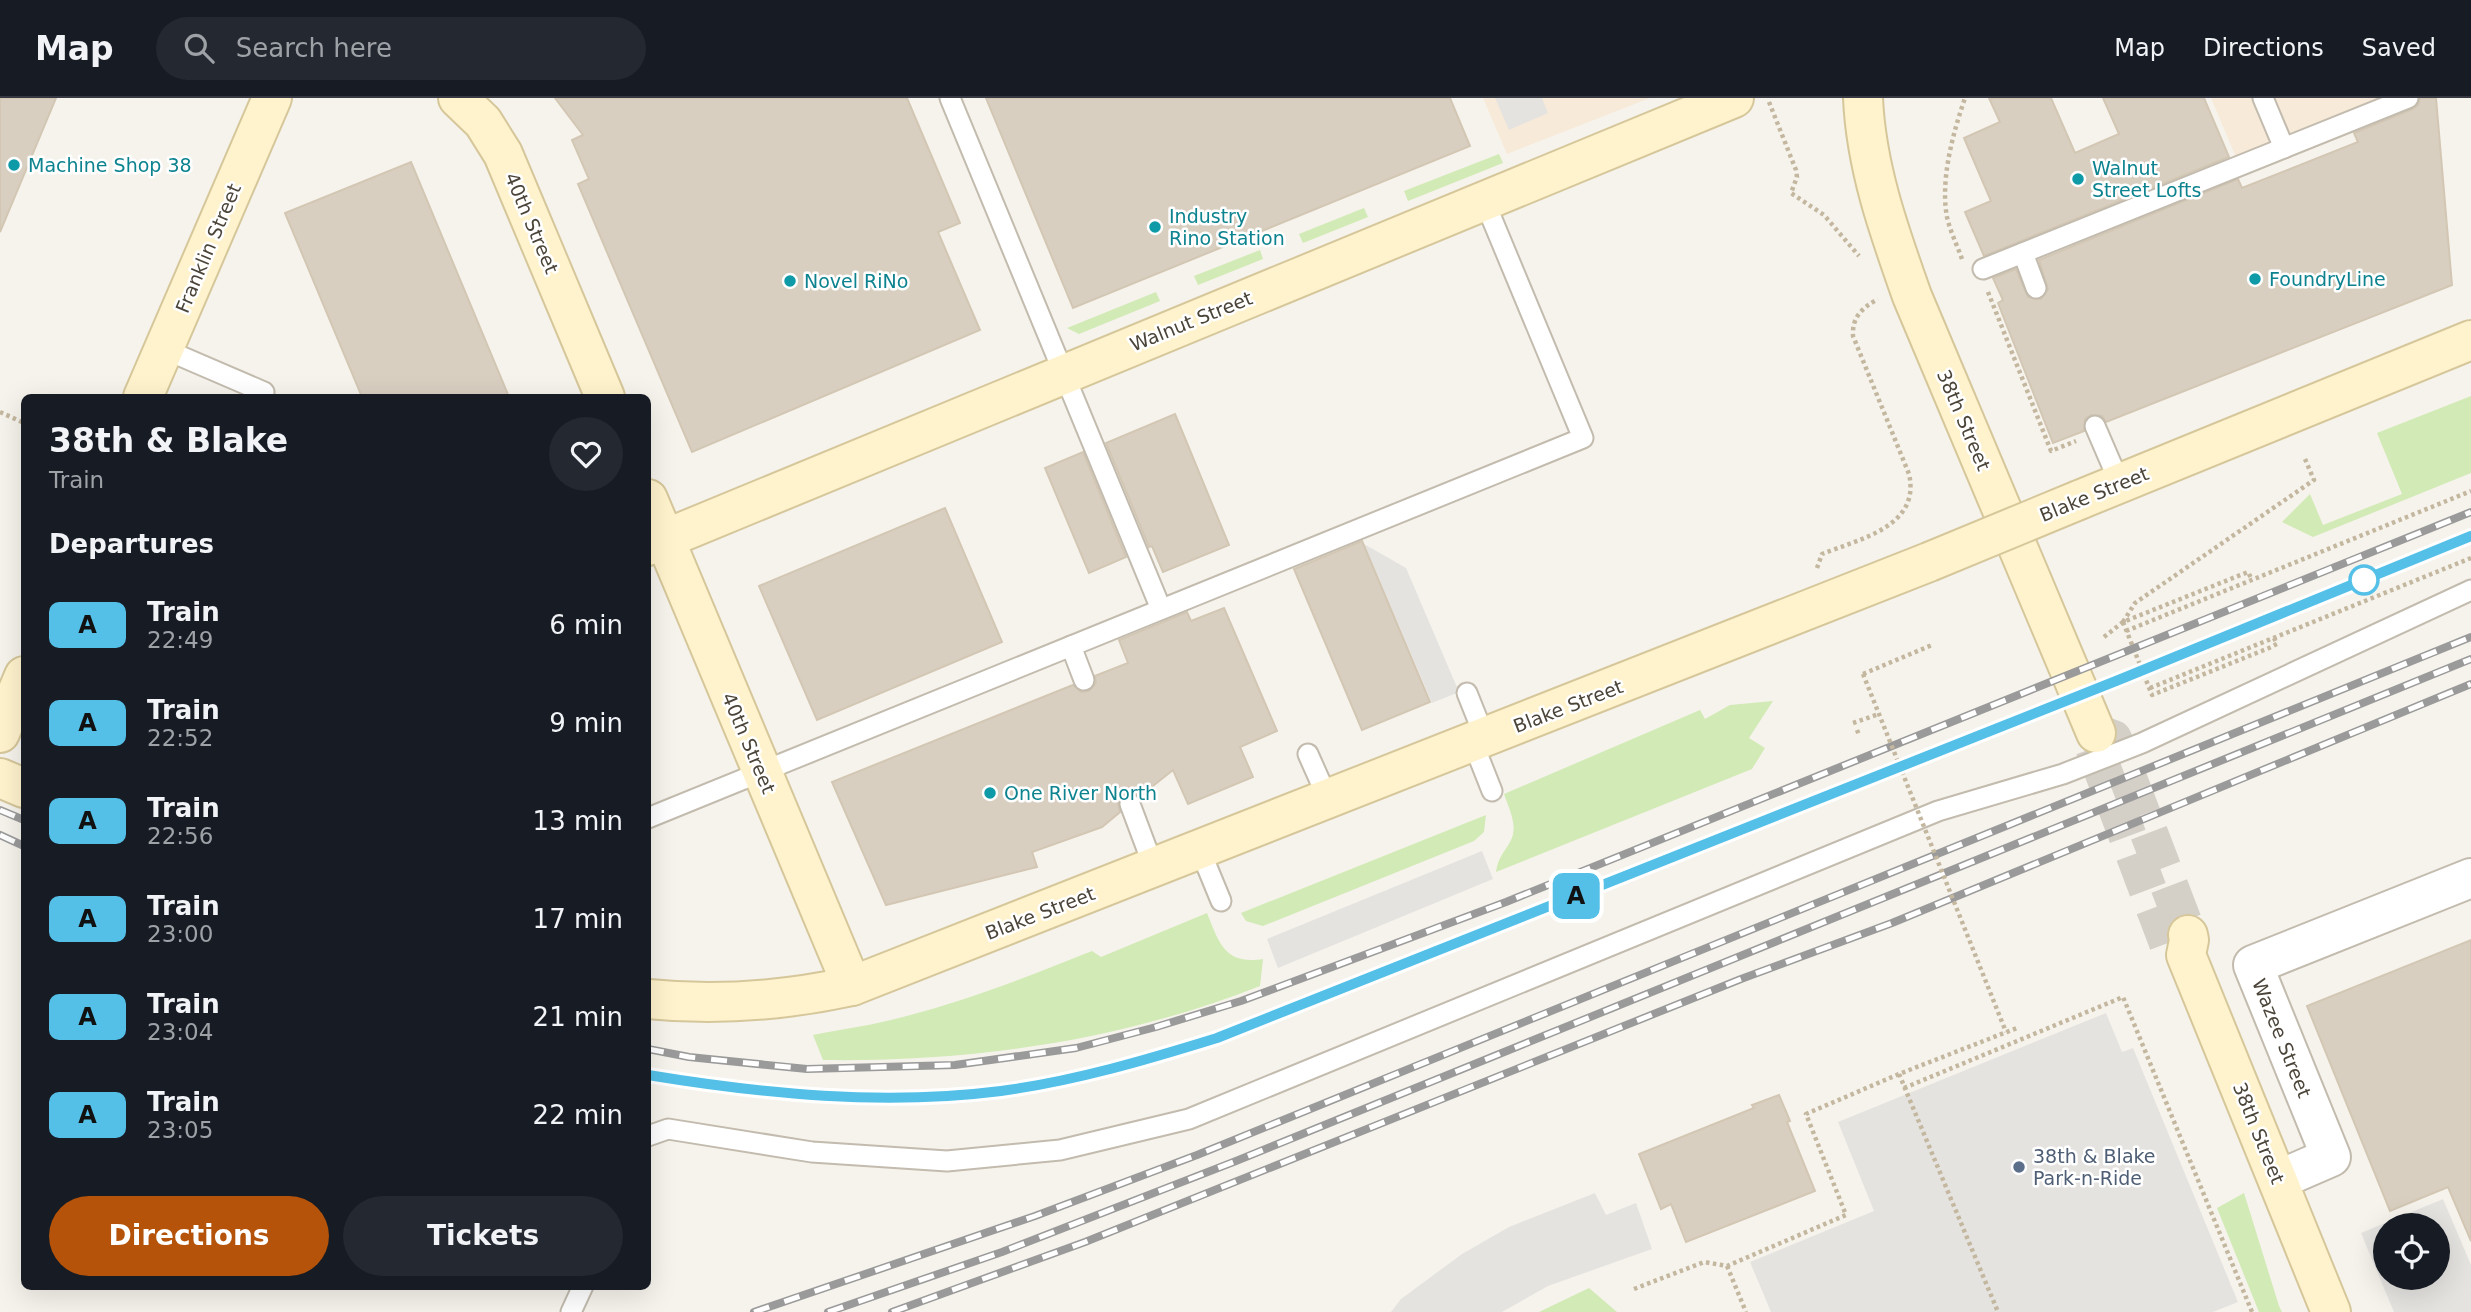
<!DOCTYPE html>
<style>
:root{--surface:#171b24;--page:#242831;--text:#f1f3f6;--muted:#9ea1a6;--line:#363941;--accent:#b45309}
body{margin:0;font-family:"DejaVu Sans",sans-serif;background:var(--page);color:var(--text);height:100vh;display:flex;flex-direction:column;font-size:26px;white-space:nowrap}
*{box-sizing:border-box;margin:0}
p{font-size:23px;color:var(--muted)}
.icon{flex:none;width:38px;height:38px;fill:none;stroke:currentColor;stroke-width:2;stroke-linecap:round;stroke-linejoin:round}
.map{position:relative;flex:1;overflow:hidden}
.drawer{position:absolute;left:21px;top:296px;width:630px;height:896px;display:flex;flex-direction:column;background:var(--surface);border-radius:10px;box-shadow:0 7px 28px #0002}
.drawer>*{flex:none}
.badge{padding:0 14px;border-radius:10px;font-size:24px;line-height:46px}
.buttons{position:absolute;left:2373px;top:1115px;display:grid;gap:14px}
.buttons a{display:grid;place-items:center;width:77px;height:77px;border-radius:50%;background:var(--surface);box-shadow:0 7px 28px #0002;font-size:35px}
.map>.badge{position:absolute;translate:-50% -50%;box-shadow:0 0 0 4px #fff}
h2{padding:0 28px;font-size:26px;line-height:63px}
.round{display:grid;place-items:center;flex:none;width:74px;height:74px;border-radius:37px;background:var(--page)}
.summary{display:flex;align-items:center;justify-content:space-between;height:119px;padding:0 28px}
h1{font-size:33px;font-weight:700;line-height:52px}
.button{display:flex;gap:14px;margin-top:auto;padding:14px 28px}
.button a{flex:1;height:80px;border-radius:42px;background:var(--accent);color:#fff;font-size:28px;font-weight:700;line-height:80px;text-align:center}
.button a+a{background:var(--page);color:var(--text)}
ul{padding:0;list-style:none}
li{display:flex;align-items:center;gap:21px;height:98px;padding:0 28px}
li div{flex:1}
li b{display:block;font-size:26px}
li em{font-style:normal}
li .badge{min-width:77px;font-weight:700;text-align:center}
header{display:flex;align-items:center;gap:42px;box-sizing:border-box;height:98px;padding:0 35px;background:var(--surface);border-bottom:2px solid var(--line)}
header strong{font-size:33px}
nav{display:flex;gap:38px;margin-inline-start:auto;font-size:24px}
.search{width:490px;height:63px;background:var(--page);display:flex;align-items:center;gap:18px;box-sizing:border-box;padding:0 24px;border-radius:38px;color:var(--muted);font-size:26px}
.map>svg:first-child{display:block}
.commercial{fill:#f7ead8}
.green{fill:#d2eab5}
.parking{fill:#e5e3e0;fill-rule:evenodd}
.building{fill:#d8cfc1;stroke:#d3c7b4;stroke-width:2}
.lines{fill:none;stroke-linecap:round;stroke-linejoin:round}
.secondary-tunnel{stroke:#d4d0c8;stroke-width:38;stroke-dasharray:38 19;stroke-linecap:butt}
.lane-casing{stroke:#c2bbae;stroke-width:23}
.street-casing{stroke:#c2bbae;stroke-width:42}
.secondary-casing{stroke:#d6c79b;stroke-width:42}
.path{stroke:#c4b79f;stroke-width:4.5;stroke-dasharray:3.5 3.5;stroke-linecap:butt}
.lane{stroke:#fff;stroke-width:19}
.street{stroke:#fff;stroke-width:38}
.secondary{stroke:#fff3cd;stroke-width:38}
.rail-casing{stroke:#9a9a9a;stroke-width:8}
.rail{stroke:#fff;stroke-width:5;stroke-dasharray:16;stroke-linecap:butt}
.secondary-bridge-casing{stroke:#d6c79b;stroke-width:42;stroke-linecap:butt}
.path-bridge{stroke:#c4b79f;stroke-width:4.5;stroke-dasharray:3.5 3.5;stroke-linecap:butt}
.secondary-bridge{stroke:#fff3cd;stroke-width:38}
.line-casing{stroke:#fff;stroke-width:16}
.line{stroke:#54c0e8;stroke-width:10}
.culture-dot{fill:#0f9aa8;stroke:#fff;stroke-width:2.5}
.stop-dot{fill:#fff;stroke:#54c0e8;stroke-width:3.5}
.service-dot{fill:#5c6f8a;stroke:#fff;stroke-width:2.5}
.labels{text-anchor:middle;stroke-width:5;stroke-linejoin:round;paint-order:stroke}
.culture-label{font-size:19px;fill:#0d838f;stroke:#fff;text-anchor:start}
.street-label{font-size:19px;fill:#4b4439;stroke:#fff}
.service-label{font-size:19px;fill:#4e5e75;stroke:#fff;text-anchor:start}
</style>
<header>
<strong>Map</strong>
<div class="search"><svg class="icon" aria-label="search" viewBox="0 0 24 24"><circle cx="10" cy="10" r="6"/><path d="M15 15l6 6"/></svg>Search here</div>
<nav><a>Map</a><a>Directions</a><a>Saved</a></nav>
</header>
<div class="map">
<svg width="2471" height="1214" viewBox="0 0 2471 1214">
<rect width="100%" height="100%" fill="#f6f3ec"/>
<!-- commercial -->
<g class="commercial">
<path d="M1483,0H1650L1507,56Z"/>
<path d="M2211,0H2389L2238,64Z"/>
</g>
<!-- green -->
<g class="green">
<path d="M1499,56L1503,65L1408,103L1404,93Z"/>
<path d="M1364,110L1368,119L1303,145L1299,136Z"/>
<path d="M1260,152L1263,161L1198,187L1194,178Z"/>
<path d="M1156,194L1160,203L1079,236L1067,230Z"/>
<path d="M2471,298V375L2313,439L2282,424L2310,396L2323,427L2402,396L2377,335Z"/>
<path d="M1773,603L1749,640L1765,650L1752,671L1496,774C1498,760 1503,756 1510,744C1519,729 1509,711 1504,696L1700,612L1705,621L1730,607Z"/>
<path d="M1486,717L1484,734L1474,743L1263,828L1246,823L1241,815Z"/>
<path d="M1207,815C1219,845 1225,867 1263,861L1260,888C1121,943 972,964 823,962L813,937C843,931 874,927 903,919C968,902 1030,878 1092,853L1101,859Z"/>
<path d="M2244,1095L2279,1208L2282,1214H2259L2217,1110Z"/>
<path d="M1589,1190L1617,1214H1539Z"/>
</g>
<!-- parking -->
<g class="parking">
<path d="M1495,0H1542L1548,15L1509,32Z"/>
<path d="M1364,446L1406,470L1459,594L1432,605Z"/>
<path d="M1482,753L1493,781L1278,870L1267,841Z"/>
<path d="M2106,915L2122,954L2133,950L2238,1204L2213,1214H1771L1750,1164L1874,1113L1838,1024Z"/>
<path d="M1595,1095L1606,1117L1636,1105L1652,1151L1548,1188L1502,1214H1391L1401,1201L1462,1156L1509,1129Z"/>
<path d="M2443,1101L2471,1167V1214H2394L2361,1135ZM2385,1127H2438V1180H2385Z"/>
</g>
<!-- building -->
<g class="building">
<path d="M0,0H56L0,134Z"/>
<path d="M555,0H907L960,125L938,134L980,232L692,354L578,86L589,81L572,42L583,37Z"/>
<path d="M986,0H1450L1470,48L1073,210Z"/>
<path d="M1989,0H2051L2075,55L2119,36L2103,0H2204L2229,59L1984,158L1965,114L1991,103L1964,40L2000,24Z"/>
<path d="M2420,0H2436L2452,187L2106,324L2102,318L2091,317L2085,321L2084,333L2053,345L1998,205L2003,202L1993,180L2016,171L2028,199L2041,201L2048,191L2039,162L2238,81L2242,90L2358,44L2354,35L2413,11L2418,7Z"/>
<path d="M411,64L509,299H362L285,115Z"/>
<path d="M1175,316L1229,447L1163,474L1152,448L1149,449L1106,345Z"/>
<path d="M1083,354L1126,459L1089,475L1045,370Z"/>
<path d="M945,410L1002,544L817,622L759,488Z"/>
<path d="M1362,443L1430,604L1362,632L1294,471Z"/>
<path d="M1224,510L1277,633L1240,649L1253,679L1188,706L1173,672L1139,699L1131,694L1121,698L1118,705L1120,714L1102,729L1032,754L1037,769L886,807L832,684L1073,587L1081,594L1089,593L1096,585L1095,578L1128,565L1119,542L1187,514L1191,523Z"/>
<path d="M2471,842V1143L2448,1089L2390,1113L2307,908Z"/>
<path d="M1779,997L1790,1023L1787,1024L1815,1093L1686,1144L1671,1106L1661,1111L1639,1056L1754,1010L1752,1007Z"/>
</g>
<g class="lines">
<!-- secondary-tunnel -->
<path class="secondary-tunnel" d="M2168,845L2094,649L2096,635L2113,641L2188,837"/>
<defs>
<g id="lane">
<path d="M950,0L1161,511"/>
<path d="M2263,0L2284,50"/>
<path d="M2023,155L2036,190"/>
<path d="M1983,171L2408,0"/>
<path d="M164,251L264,294L262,299"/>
<path d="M2095,328L2120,386"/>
<path d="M1071,548L1084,582"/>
<path d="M1467,595L1485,640"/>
<path d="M1473,645L1492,693"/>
<path d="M1308,656L1328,701"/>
<path d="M1130,706L1154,770"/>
<path d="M648,720L1583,340L1484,102"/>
<path d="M1200,752L1221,803"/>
<path d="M648,1038L668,1031L812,1054L947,1063L1060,1052L1189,1021L1938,713L2063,676L2142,645L2471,492"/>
<path d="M571,1214L583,1188"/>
</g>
<path id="street" d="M2278,1082L2331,1059L2253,867L2471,780"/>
<g id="secondary">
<path d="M458,0L483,24L503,56L605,299"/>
<path d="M1863,0C1866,69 1889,133 1912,198L2096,635"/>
<path d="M143,299L272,0"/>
<path d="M648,401L852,888"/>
<path d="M2079,402L2471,242"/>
<path d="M648,448L1734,0"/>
<path d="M0,635L24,578"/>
<path d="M0,680L24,690"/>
<path d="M2188,837L2189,842L2186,857L2331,1214"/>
<path d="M648,901C717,908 783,903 852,888L1929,464"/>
</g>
</defs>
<!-- lane casing -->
<use href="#lane" class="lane-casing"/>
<!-- street casing -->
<use href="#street" class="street-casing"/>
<!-- secondary casing -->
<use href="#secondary" class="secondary-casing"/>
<!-- path -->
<g class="path">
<path d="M1769,4L1796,72L1797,79L1791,95L1824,117L1859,158"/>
<path d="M1962,161C1957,147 1950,133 1947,119C1940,82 1953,35 1965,0"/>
<path d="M1988,194L2051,353L2076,343"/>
<path d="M0,314L24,325"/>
<path d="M1817,470L1822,456C1859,441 1921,429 1909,376L1853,238C1852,219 1862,210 1878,201"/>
<path d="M2123,524L2135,505L2314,382L2305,361"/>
<path d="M2123,524L2152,597L2269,550L2277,546L2274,540"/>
<path d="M2126,533L2471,393"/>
<path d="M2104,539L2123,524L2248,474L2252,482"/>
<path d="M1863,576L1932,547"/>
<path d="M2150,590L2471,460"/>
<path d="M1853,625L1879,616"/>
<path d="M1857,632L1859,637"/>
<path d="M1899,976L1998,1214"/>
<path d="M1904,990L2123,899L2252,1214"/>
<path d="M1727,1168L1746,1214"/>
<path d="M1634,1191L1704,1164L1727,1168L1846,1117L1806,1016L1899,976L2017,930"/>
</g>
<!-- lane -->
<use href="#lane" class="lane"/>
<!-- street -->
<use href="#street" class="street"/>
<!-- secondary -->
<use href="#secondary" class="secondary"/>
<defs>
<g id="rail">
<path d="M0,712L24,722"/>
<path d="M0,737L24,748"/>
<path d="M648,951L689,959L807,971L955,967L1076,950L1156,929L1241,903L1506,804L2471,414"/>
<path d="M648,977C764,997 883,1008 1001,993C1075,983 1146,962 1217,940L2121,581L2471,438"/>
<path d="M754,1214L1035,1118L1197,1057L2471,539"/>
<path d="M828,1214L1002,1154L1236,1063L2471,561"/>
<path d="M892,1214L1085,1144L1741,881L1892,825L2471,586"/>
</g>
</defs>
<!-- rail casing -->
<use href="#rail" class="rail-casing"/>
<!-- rail -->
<use href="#rail" class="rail"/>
<defs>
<path id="secondary-bridge" d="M1929,464L2079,402"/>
</defs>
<!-- secondary-bridge casing -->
<use href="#secondary-bridge" class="secondary-bridge-casing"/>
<!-- path-bridge -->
<path class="path-bridge" d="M1863,576L2006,934"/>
<!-- secondary-bridge -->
<use href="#secondary-bridge" class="secondary-bridge"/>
</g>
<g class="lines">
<defs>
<path id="line" d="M648,977C764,996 883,1008 1001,993C1075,983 1146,962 1217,940L2121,581L2471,438"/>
</defs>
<!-- line casing -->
<use href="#line" class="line-casing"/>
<!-- line -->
<use href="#line" class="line"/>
</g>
<!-- markers -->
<g class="culture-dot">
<circle cx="14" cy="67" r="7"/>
<circle cx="2078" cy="81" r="7"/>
<circle cx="1155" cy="129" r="7"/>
<circle cx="2255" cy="181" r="7"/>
<circle cx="790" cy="183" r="7"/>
<circle cx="990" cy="695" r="7"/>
</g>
<circle class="stop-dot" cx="2364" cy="482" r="14"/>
<circle class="service-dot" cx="2019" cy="1069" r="7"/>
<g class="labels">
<!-- culture labels -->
<g class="culture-label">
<text x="28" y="74">Machine Shop 38</text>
<text x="2092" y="77">Walnut<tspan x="2092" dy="22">Street Lofts</tspan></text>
<text x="1169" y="125">Industry<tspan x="1169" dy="22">Rino Station</tspan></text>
<text x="2269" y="188">FoundryLine</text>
<text x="804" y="190">Novel RiNo</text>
<text x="1004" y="702">One River North</text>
</g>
<!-- street labels -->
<g class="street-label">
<text transform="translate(532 125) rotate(67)" y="7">40th Street</text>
<text transform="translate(208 150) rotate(-67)" y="7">Franklin Street</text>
<text transform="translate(1191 223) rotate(-22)" y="7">Walnut Street</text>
<text transform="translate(1964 322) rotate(67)" y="7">38th Street</text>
<text transform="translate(2094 396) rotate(-22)" y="7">Blake Street</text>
<text transform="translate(1568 608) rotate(-21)" y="7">Blake Street</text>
<text transform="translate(749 645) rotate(67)" y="7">40th Street</text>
<text transform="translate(1040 815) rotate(-21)" y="7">Blake Street</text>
<text transform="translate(2282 940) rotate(68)" y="7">Wazee Street</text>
<text transform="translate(2259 1035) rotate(68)" y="7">38th Street</text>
</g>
<!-- service labels -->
<g class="service-label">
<text x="2033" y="1065">38th &amp; Blake<tspan x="2033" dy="22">Park-n-Ride</tspan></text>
</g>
</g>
</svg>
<div class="buttons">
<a><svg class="icon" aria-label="locate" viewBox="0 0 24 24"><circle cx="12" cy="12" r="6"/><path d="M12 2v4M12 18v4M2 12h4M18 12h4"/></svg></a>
</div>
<b class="badge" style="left:1576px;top:798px;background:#54c0e8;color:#111">A</b>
<section class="drawer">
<div class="summary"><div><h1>38th &amp; Blake</h1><p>Train</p></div><a class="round"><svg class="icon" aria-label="heart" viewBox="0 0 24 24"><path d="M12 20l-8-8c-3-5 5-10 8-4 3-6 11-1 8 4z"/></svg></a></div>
<h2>Departures</h2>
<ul>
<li><span class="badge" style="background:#54c0e8;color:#111">A</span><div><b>Train</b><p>22:49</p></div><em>6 min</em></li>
<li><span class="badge" style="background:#54c0e8;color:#111">A</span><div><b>Train</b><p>22:52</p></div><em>9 min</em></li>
<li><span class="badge" style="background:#54c0e8;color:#111">A</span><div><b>Train</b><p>22:56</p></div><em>13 min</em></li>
<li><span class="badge" style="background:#54c0e8;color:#111">A</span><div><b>Train</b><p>23:00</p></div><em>17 min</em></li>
<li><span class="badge" style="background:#54c0e8;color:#111">A</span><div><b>Train</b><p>23:04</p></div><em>21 min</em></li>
<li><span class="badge" style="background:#54c0e8;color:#111">A</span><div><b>Train</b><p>23:05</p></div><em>22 min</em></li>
</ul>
<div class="button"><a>Directions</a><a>Tickets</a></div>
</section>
</div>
